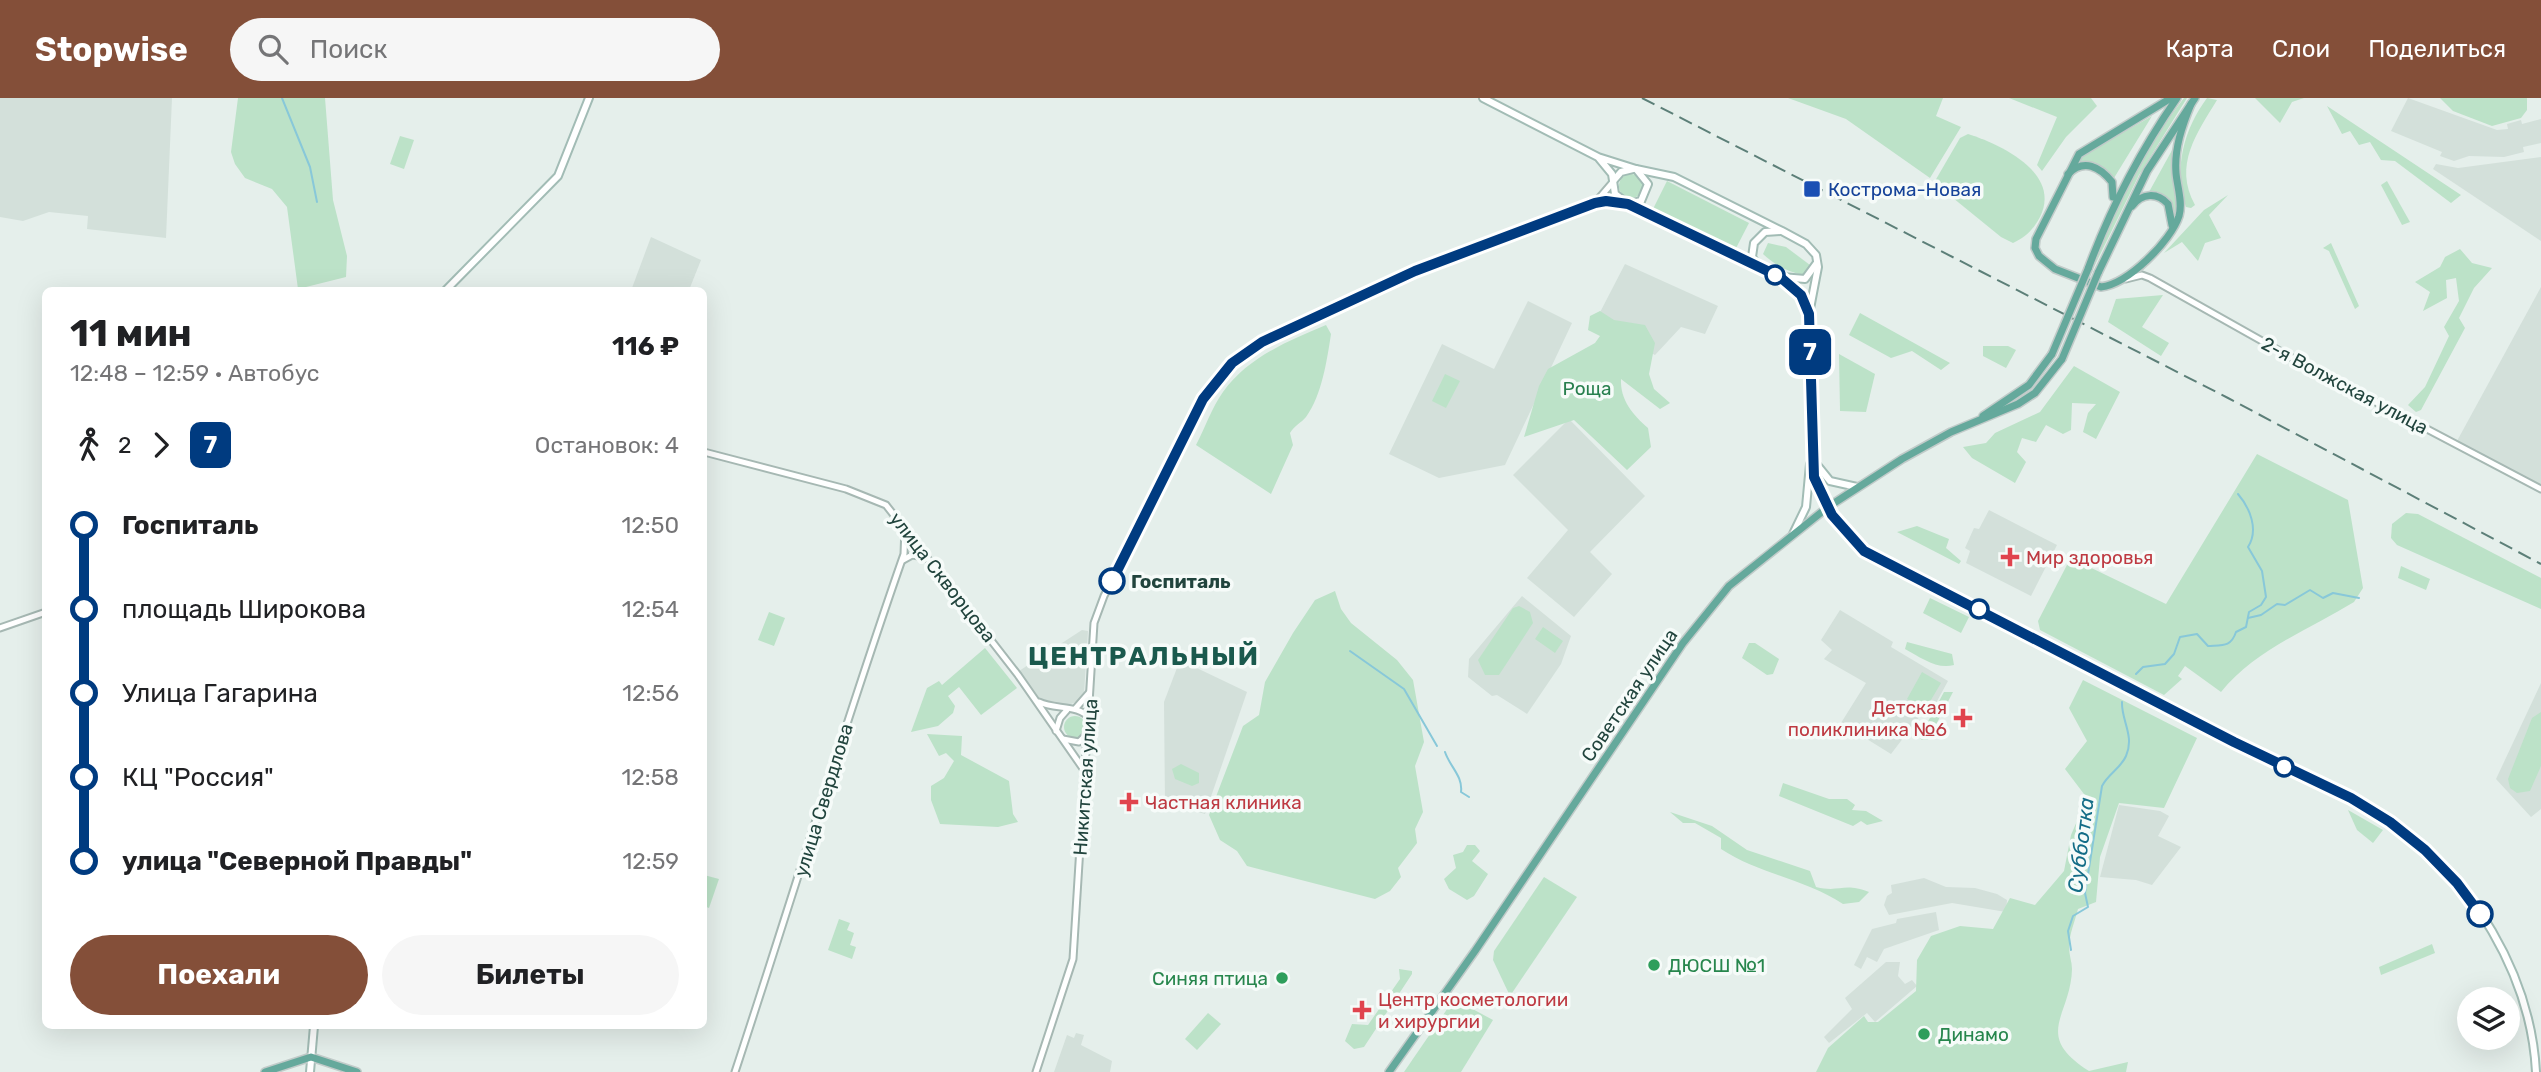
<!DOCTYPE html>
<html lang="ru">
<meta charset="utf-8">
<style>
:root{--surface:#fff;--page:#f6f6f6;--text:#202124;--muted:#757577;--accent:#844f39}
body{margin:0;font-family:Rubik,sans-serif;background:var(--page);color:var(--text);height:100vh;display:flex;flex-direction:column;font-size:26px;white-space:nowrap}
*{box-sizing:border-box;margin:0}
p{font-size:23px;color:var(--muted)}
.icon{flex:none;width:38px;height:38px;fill:none;stroke:currentColor;stroke-width:2;stroke-linecap:round;stroke-linejoin:round}
.map{position:relative;flex:1;overflow:hidden}
.side{position:absolute;left:42px;top:189px;width:665px;height:742px;display:flex;flex-direction:column;background:var(--surface);border-radius:10px;box-shadow:0 7px 28px #0002}
.side>*{flex:none}
.badge{padding:0 14px;border-radius:10px;font-size:24px;line-height:46px}
.controls{position:absolute;left:2457px;top:889px;display:grid;gap:14px}
.controls a{display:grid;place-items:center;width:63px;height:63px;border-radius:50%;background:var(--surface);box-shadow:0 7px 28px #0002;font-size:35px}
.map>.badge{position:absolute;translate:-50% -50%;box-shadow:0 0 0 4px #fff}
.legs{display:flex;align-items:center;gap:10px;height:77px;padding:0 28px;font-size:23px}
.legs p{margin-inline-start:auto}
.summary{display:flex;align-items:center;justify-content:space-between;height:119px;padding:0 28px}
h1{font-size:38px;font-weight:700;line-height:52px}
.primary-button{display:flex;gap:14px;margin-top:auto;padding:14px 28px}
.primary-button a{flex:1;height:80px;border-radius:42px;background:var(--accent);color:#fff;font-size:28px;font-weight:700;line-height:80px;text-align:center}
.primary-button a+a{background:var(--page);color:var(--text)}
ul{padding:0 28px;list-style:none}
li{display:flex;align-items:center;gap:24px;height:84px;font-size:26px}
li i{display:grid;place-items:center;width:10px;height:100%;margin:0 9px;background:currentColor}
li i::after{content:'';width:18px;height:18px;margin:-9px;border:5px solid;border-radius:50%;background:var(--surface)}
li p{margin-inline-start:auto}
li:first-child i{background:linear-gradient(#0000 50%,currentColor 0)}
li:last-child i{background:linear-gradient(currentColor 50%,#0000 0)}
header{display:flex;align-items:center;gap:42px;box-sizing:border-box;height:98px;padding:0 35px;background:var(--accent);color:#fff}
header strong{font-size:33px}
nav{display:flex;gap:38px;margin-inline-start:auto;font-size:24px}
.search{width:490px;height:63px;background:var(--page);display:flex;align-items:center;gap:18px;box-sizing:border-box;padding:0 24px;border-radius:38px;color:var(--muted);font-size:26px}
.map>svg:first-child{display:block}
.built{fill:#d3e0da}
.green{fill:#bce2c8}
.lines{fill:none;stroke-linecap:round;stroke-linejoin:round}
.stream{stroke:#88c8d9;stroke-width:2}
.tertiary-casing{stroke:#a6b8b3;stroke-width:9}
.secondary-casing{stroke:#a2bcb5;stroke-width:10}
.primary-casing{stroke:#c1cbc9;stroke-width:10}
.tertiary{stroke:#fff;stroke-width:5}
.secondary{stroke:#fff;stroke-width:6}
.primary{stroke:#65a99c;stroke-width:7}
.rail{stroke:#5c7f78;stroke-width:2;stroke-dasharray:14 7;stroke-linecap:butt}
.primary-bridge-casing{stroke:#c1cbc9;stroke-width:10;stroke-linecap:butt}
.primary-bridge{stroke:#65a99c;stroke-width:7}
.line-1-casing{stroke:#fff;stroke-width:16}
.line-1{stroke:#003b80;stroke-width:10}
.transit-dot{fill:#1a4fb4;stroke:#f6fbf9;stroke-width:2.5}
.stop-1-dot{fill:#fff;stroke:#003b80;stroke-width:3.5}
.health-dot{fill:#e0444e;stroke:#f6fbf9;stroke-width:2.5}
.leisure-dot{fill:#2e9e5b;stroke:#f6fbf9;stroke-width:2.5}
.labels{text-anchor:middle;stroke-width:7;stroke-linejoin:round;paint-order:stroke}
.transit-label{font-size:19px;fill:#164399;stroke:#f6fbf9;text-anchor:start}
.street-label{font-size:19px;fill:#21443d;stroke:#f6fbf9}
.park-label{font-size:19px;fill:#277f4e;stroke:#f6fbf9}
.health-label{font-size:19px;fill:#be3a42;stroke:#f6fbf9;text-anchor:start}
.stop-label{font-size:19px;font-weight:bold;fill:#21443d;stroke:#f6fbf9;text-anchor:start}
.leisure-label{font-size:19px;fill:#27864d;stroke:#f6fbf9;text-anchor:start}
.water-label{font-size:21px;font-style:italic;fill:#146d87;stroke:#f6fbf9}
.district-label{font-size:26px;font-weight:bold;letter-spacing:2px;fill:#1a594d;stroke:#f6fbf9}
</style>
<header>
<strong>Stopwise</strong>
<div class="search"><svg class="icon" aria-label="search" viewBox="0 0 24 24"><circle cx="10" cy="10" r="6"/><path d="M15 15l6 6"/></svg>Поиск</div>
<nav><a>Карта</a><a>Слои</a><a>Поделиться</a></nav>
</header>
<div class="map">
<svg width="2541" height="974" viewBox="0 0 2541 974">
<rect width="100%" height="100%" fill="#e5efeb"/>
<!-- built -->
<g class="built">
<path d="M0,0H172L166,140L87,131L88,118L49,114L23,123L0,119Z"/>
<path d="M2408,0L2497,32L2508,31L2507,26L2521,22L2522,26L2541,21V45L2523,49L2524,54L2504,59L2469,58L2454,63L2440,58L2442,54L2391,33Z"/>
<path d="M2541,59V143L2433,71L2436,66L2458,70Z"/>
<path d="M651,139L701,162L689,192L632,190Z"/>
<path d="M1625,166L1718,208L1705,236L1681,229L1655,257L1595,224Z"/>
<path d="M2541,189V388L2457,343Z"/>
<path d="M1528,203L1572,225L1505,367L1439,380L1389,356L1442,246L1494,271Z"/>
<path d="M1569,321L1645,398L1590,454L1612,476L1574,519L1527,480L1568,432L1513,377Z"/>
<path d="M1989,412L2057,447L2031,498L1966,465L1970,453L1965,450L1974,430L1979,431Z"/>
<path d="M1522,498L1571,538L1561,566L1527,616L1497,597L1492,598L1468,579L1469,561Z"/>
<path d="M1840,512L1893,544L1891,549L1948,583L1930,616L1920,618L1891,656L1841,625L1866,585L1824,561L1832,552L1821,542Z"/>
<path d="M1082,532L1088,533L1084,596L1081,602L1066,608L1039,602L1019,573Z"/>
<path d="M1180,562L1247,594L1205,716L1165,704L1164,604Z"/>
<path d="M2541,585V711L2531,719L2496,681Z"/>
<path d="M2119,707L2160,713L2169,718L2158,738L2181,749L2152,787L2136,782L2100,779Z"/>
<path d="M1924,780L1946,789L1975,790L1997,796L2007,802L2006,814L1952,805L1889,817L1884,807L1887,798L1892,795L1891,787Z"/>
<path d="M1936,814L1939,832L1884,851L1877,864L1867,859L1861,871L1854,867L1872,831L1896,825L1897,821Z"/>
<path d="M1886,864H1900L1898,878L1905,886L1912,882L1917,888L1875,924L1867,915L1829,945L1824,939L1852,911L1845,900Z"/>
<path d="M1076,935L1084,937L1081,947L1112,963L1110,974H1054L1067,937L1074,940Z"/>
</g>
<!-- green -->
<g class="green">
<path d="M238,0H325L333,102L347,158L346,179L298,191L287,109L272,91L245,80L235,66L231,54Z"/>
<path d="M1788,0H1943L1936,18L1961,29L1930,80L1846,21Z"/>
<path d="M2009,0H2091L2097,8L2066,39L2042,73L2037,67L2057,19Z"/>
<path d="M2184,0H2187L2139,77L2093,171C2116,109 2143,53 2184,0Z"/>
<path d="M2207,0L2217,2C2197,35 2173,67 2195,107L2191,110L2186,109C2173,71 2184,31 2207,0Z"/>
<path d="M2255,0H2304L2292,4L2280,25Z"/>
<path d="M2440,0H2527V12L2521,20L2492,28L2453,13Z"/>
<path d="M2327,8L2461,97L2451,105L2395,63L2381,62L2370,44L2359,47L2350,33L2342,36Z"/>
<path d="M2152,18L2114,80L2095,65L2075,66L2080,59Z"/>
<path d="M1968,36C2000,46 2062,75 2040,119C2033,132 2026,139 2013,145L2001,139L1937,87L1935,83L1960,40Z"/>
<path d="M400,38L414,42L404,71L390,66Z"/>
<path d="M2176,45L2177,107L2174,116L2166,100L2149,94Z"/>
<circle cx="1631" cy="88" r="12"/>
<path d="M1667,83L1749,125L1734,154L1653,111Z"/>
<path d="M2387,83L2410,124L2402,127L2381,87Z"/>
<path d="M2228,97L2209,117L2221,140L2205,145L2198,163L2182,144L2164,155L2204,112Z"/>
<path d="M1768,145L1786,149L1810,167L1804,177C1788,174 1776,168 1763,156Z"/>
<path d="M2331,145L2359,208L2355,211L2329,153L2323,150Z"/>
<path d="M2460,151L2472,165L2492,170L2474,190L2459,220L2465,230L2421,312L2416,314L2408,307L2425,289L2449,238L2444,229L2459,203L2456,180L2446,182L2447,200L2423,213L2430,194L2415,184L2440,169L2445,159Z"/>
<path d="M2163,197L2142,229L2169,245L2161,258L2108,224L2116,201Z"/>
<path d="M1600,213L1614,222L1645,227L1655,245L1649,276L1654,291L1670,305L1660,311L1621,281C1620,302 1633,317 1648,330L1651,349L1627,372L1574,322L1524,339L1539,288L1548,271L1595,245L1600,238L1588,232L1590,218Z"/>
<path d="M1860,215L1950,265L1941,272L1912,253L1891,260L1849,237Z"/>
<path d="M1326,227L1331,236C1327,262 1322,297 1306,319C1301,325 1295,327 1290,335L1293,347L1271,396L1196,347C1205,330 1212,309 1223,294C1248,259 1288,243 1326,227Z"/>
<path d="M1983,248H2008L2016,252L2006,270L1983,258Z"/>
<path d="M1839,256L1875,276L1866,314L1840,313Z"/>
<path d="M2074,268L2120,294L2096,341L2083,334L2088,315L2096,306L2072,305L2071,332L2063,336L2046,327L2036,344L2022,340L2017,354L2026,364L2015,385L1972,360L1963,349L1986,345L1995,335L2040,314Z"/>
<path d="M1445,276L1460,283L1446,310L1432,303Z"/>
<path d="M2257,356L2348,402L2363,490L2354,504C2308,532 2255,552 2221,594L2185,568L2178,578L2182,581L2164,597L2040,532L2038,523L2068,465L2079,464L2166,506Z"/>
<path d="M2406,415L2418,416L2541,480V511L2397,447L2391,440L2392,426Z"/>
<path d="M1917,428L1949,441L1946,450L1961,463L1959,466L1897,434Z"/>
<path d="M2401,468L2430,481L2426,492L2398,480Z"/>
<path d="M1335,493L1341,511L1351,525L1397,562L1413,582L1424,644L1415,668L1423,714L1415,731L1417,745L1398,770L1401,779L1390,793L1375,801L1247,768L1237,753L1220,742L1209,717L1243,628L1259,617L1265,584L1293,535L1315,502Z"/>
<path d="M1930,500L1969,519L1961,535L1923,515Z"/>
<path d="M1519,508L1530,514L1533,525L1499,577H1485L1478,562L1513,510Z"/>
<path d="M769,514L785,520L774,548L758,542Z"/>
<path d="M1543,529L1563,543L1555,555L1535,541Z"/>
<path d="M1907,544L1952,556L1954,567C1937,572 1920,559 1905,551Z"/>
<path d="M1749,545H1755L1779,561L1773,576L1767,577L1742,560Z"/>
<path d="M985,550L1017,590L981,617L959,589L948,598L955,608L953,615L938,628L911,634L927,590L939,583L942,587Z"/>
<path d="M1922,574L1941,585L1925,612L1907,601Z"/>
<path d="M2083,582L2197,640L2164,710L2119,705L2100,759L2096,804L2078,811C2075,823 2069,837 2069,849C2069,857 2072,864 2072,871C2071,918 2032,937 2089,973L2128,964L2126,974H1816L1828,950L1864,918L1868,924H1878L1916,893L1917,862L1931,838L1960,828L1993,831L2010,800L2035,807L2064,773L2071,737L2087,700L2065,671L2087,643L2069,610Z"/>
<path d="M1944,594H1953L1928,642H1922L1916,636L1925,629Z"/>
<path d="M2541,614V668L2530,693L2517,695L2510,690L2508,681L2532,620Z"/>
<circle cx="1075" cy="629" r="11"/>
<path d="M927,636L962,638L961,657L1009,683L1013,716L1018,724L998,729L940,726L931,702V688L944,680L954,663L946,655L939,658Z"/>
<path d="M1181,666L1199,675V685L1192,688L1175,681L1172,671Z"/>
<path d="M1783,685L1829,701H1847L1855,707L1852,712L1866,713L1883,723L1867,727L1861,723L1853,728L1779,698Z"/>
<path d="M2348,712L2383,732L2373,745L2357,732Z"/>
<path d="M1670,714L1712,728L1747,752L1810,773L1816,789C1840,795 1843,784 1869,794L1859,804L1843,806C1805,781 1759,776 1721,751V740L1695,725H1683Z"/>
<path d="M1467,747H1475L1480,753L1472,763L1488,776L1474,798L1467,802L1449,791L1444,781L1456,770L1453,757L1463,754Z"/>
<path d="M704,777L719,781L709,810L704,808Z"/>
<path d="M1544,779L1577,799L1510,898L1493,862L1494,853Z"/>
<path d="M839,821L850,825L847,832L854,835L850,847L856,849L852,861L828,852Z"/>
<path d="M2432,846L2435,855L2381,877L2379,869Z"/>
<path d="M1399,871L1412,873V876L1364,949L1354,951L1345,943L1352,926L1368,927L1400,881Z"/>
<path d="M1454,901L1493,922L1461,974H1404Z"/>
<path d="M1208,915L1221,926L1197,952L1185,941Z"/>
</g>
<g class="lines">
<!-- stream -->
<g class="stream">
<path d="M282,0L310,69L317,104"/>
<path d="M2248,520L2261,517L2277,506L2285,507L2310,492L2323,500L2333,495L2359,500"/>
<path d="M1350,553L1404,591L1437,648"/>
<path d="M2136,576L2143,569L2165,566L2174,556L2180,539L2197,536L2208,548C2223,547 2231,549 2236,534L2246,529L2249,514L2261,507L2266,499L2262,473L2248,449C2259,432 2250,410 2238,396"/>
<path d="M1445,654C1450,669 1463,678 1461,694L1469,699"/>
<path d="M2071,852L2068,833L2073,818L2088,809L2085,795L2102,688C2108,676 2121,670 2126,658C2135,638 2121,622 2122,604"/>
</g>
<defs>
<g id="tertiary">
<path d="M1595,105L1613,84"/>
<path d="M2126,181L2142,177L2150,180L2294,261L2541,391"/>
<path d="M704,354L846,391L886,407L1018,577L1084,672"/>
<path d="M903,462L912,457L926,459"/>
<path d="M0,530L46,514"/>
<path d="M1039,604C1055,612 1079,606 1090,621"/>
<path d="M1075,611L1089,595"/>
<path d="M1056,633L1060,620L1067,612"/>
<path d="M1063,641L1079,644L1088,635"/>
<path d="M735,974C792,801 844,627 904,456L905,430"/>
<path d="M1036,974L1073,861L1094,525L1104,498L1203,301L1232,265L1262,244L1414,173L1595,105L1606,102L1627,105"/>
</g>
<g id="secondary">
<path d="M1483,0L1598,59L1612,76L1615,96L1628,106L1641,103L1648,86L1636,71L1598,59"/>
<path d="M1636,71L1674,79L1782,133L1806,146L1816,157L1818,169L1809,216L1812,367L1818,392L1828,409L1856,446C1885,471 1942,492 1978,510C2063,553 2147,599 2232,643C2285,670 2342,692 2392,725C2472,778 2531,878 2536,974"/>
<path d="M1614,82L1621,74L1633,71"/>
<path d="M1630,107L1780,179L1801,197L1809,214"/>
<path d="M1758,168L1752,159L1754,145L1765,134L1780,133"/>
<path d="M1782,179L1805,181L1816,166"/>
<path d="M446,192L558,78L589,0"/>
<path d="M1813,362L1830,383L1857,389"/>
<path d="M1793,436L1806,409L1810,366"/>
<path d="M310,974L314,928"/>
</g>
<g id="primary">
<path d="M2171,0L2079,56L2036,141L2035,150L2039,158L2055,171L2101,189C2128,186 2171,143 2179,118C2183,104 2177,88 2176,75C2174,51 2182,28 2191,6"/>
<path d="M2068,76C2084,60 2100,69 2112,84L2113,99"/>
<path d="M2132,108C2142,95 2157,94 2168,106L2172,127"/>
<path d="M2088,171C2111,109 2139,55 2177,0"/>
<path d="M2098,175L2147,73L2195,0"/>
<path d="M1983,318L2029,287L2052,256"/>
<path d="M265,974L311,959L357,974"/>
<path d="M1389,974L1475,853L1683,545L1729,488L1828,409L1902,361L1951,334L2018,306L2035,295L2062,261"/>
</g>
</defs>
<!-- tertiary casing -->
<use href="#tertiary" class="tertiary-casing"/>
<!-- secondary casing -->
<use href="#secondary" class="secondary-casing"/>
<!-- primary casing -->
<use href="#primary" class="primary-casing"/>
<!-- tertiary -->
<use href="#tertiary" class="tertiary"/>
<!-- secondary -->
<use href="#secondary" class="secondary"/>
<!-- primary -->
<use href="#primary" class="primary"/>
<!-- rail -->
<path class="rail" d="M1642,0L2228,300L2541,466"/>
<defs>
<g id="primary-bridge">
<path d="M2052,256L2088,171"/>
<path d="M2062,261L2098,175"/>
</g>
</defs>
<!-- primary-bridge casing -->
<use href="#primary-bridge" class="primary-bridge-casing"/>
<!-- primary-bridge -->
<use href="#primary-bridge" class="primary-bridge"/>
</g>
<g class="lines">
<defs>
<path id="line-1" d="M1112,483L1203,301L1232,265L1262,244L1415,173L1595,105L1606,103L1628,106L1780,179L1801,197L1809,216L1814,379L1832,417L1864,453L2234,644L2351,700L2390,724L2425,752L2457,785L2480,816"/>
</defs>
<!-- line-1 casing -->
<use href="#line-1" class="line-1-casing"/>
<!-- line-1 -->
<use href="#line-1" class="line-1"/>
</g>
<!-- markers -->
<rect class="transit-dot" x="1803" y="82" width="18" height="18" rx="3.5"/>
<g class="stop-1-dot">
<circle cx="1775" cy="177" r="9"/>
<circle cx="1112" cy="483" r="12"/>
<circle cx="1979" cy="511" r="9"/>
<circle cx="2284" cy="669" r="9"/>
<circle cx="2480" cy="816" r="12"/>
</g>
<g class="health-dot">
<path d="M2006.5 448.5h7v7h7v7h-7v7h-7v-7h-7v-7h7z"/>
<path d="M1959.5 609.5h7v7h7v7h-7v7h-7v-7h-7v-7h7z"/>
<path d="M1125.5 693.5h7v7h7v7h-7v7h-7v-7h-7v-7h7z"/>
<path d="M1358.5 901.5h7v7h7v7h-7v7h-7v-7h-7v-7h7z"/>
</g>
<g class="leisure-dot">
<circle cx="1654" cy="867" r="7"/>
<circle cx="1282" cy="880" r="7"/>
<circle cx="1924" cy="936" r="7"/>
</g>
<g class="labels">
<!-- transit labels -->
<g class="transit-label">
<text x="1828" y="98">Кострома-Новая</text>
</g>
<!-- street labels -->
<g class="street-label">
<text transform="translate(2345 287) rotate(28)" y="7">2-я Волжская улица</text>
<text transform="translate(943 479) rotate(52)" y="7">улица Скворцова</text>
<text transform="translate(1629 597) rotate(-56)" y="7">Советская улица</text>
<text transform="translate(1085 679) rotate(-86)" y="7">Никитская улица</text>
<text transform="translate(823 702) rotate(-73)" y="7">улица Свердлова</text>
</g>
<!-- park labels -->
<g class="park-label">
<text x="1587" y="297">Роща</text>
</g>
<!-- health labels -->
<g class="health-label">
<text x="2026" y="466">Мир здоровья</text>
<text x="1947" y="616" text-anchor="end">Детская<tspan x="1947" dy="22">поликлиника №6</tspan></text>
<text x="1145" y="711">Частная клиника</text>
<text x="1378" y="908">Центр косметологии<tspan x="1378" dy="22">и хирургии</tspan></text>
</g>
<!-- stop labels -->
<g class="stop-label">
<text x="1131" y="490">Госпиталь</text>
</g>
<!-- leisure labels -->
<g class="leisure-label">
<text x="1668" y="874">ДЮСШ №1</text>
<text x="1268" y="887" text-anchor="end">Синяя птица</text>
<text x="1938" y="943">Динамо</text>
</g>
<!-- water labels -->
<g class="water-label">
<text transform="translate(2081 747) rotate(-83)" y="7">Субботка</text>
</g>
<!-- district labels -->
<g class="district-label">
<text x="1144" y="567">ЦЕНТРАЛЬНЫЙ</text>
</g>
</g>
</svg>
<div class="controls">
<a><svg class="icon" aria-label="layers" viewBox="0 0 24 24"><path d="M12 4l9 5-9 5-9-5zM3 14l9 5 9-5"/></svg></a>
</div>
<b class="badge" style="left:1810px;top:254px;background:#003b80;color:#fff">7</b>
<section class="side">
<div class="summary"><div><h1>11 мин</h1><p>12:48 – 12:59 · Автобус</p></div><b>116 ₽</b></div>
<div class="legs"><svg class="icon" aria-label="walk" viewBox="0 0 24 24"><circle cx="13" cy="4" r="2"/><path d="M13 8l-2 6 4 7M11 14l-3 7M7 12l3-4h3l4 4"/></svg>2<svg class="icon" aria-label="forward" viewBox="0 0 24 24"><path d="M9 5l7 7-7 7"/></svg><b class="badge" style="background:#003b80;color:#fff">7</b><p>Остановок: 4</p></div>
<ul>
<li><i style="color:#003b80"></i><b>Госпиталь</b><p>12:50</p></li>
<li><i style="color:#003b80"></i><span>площадь Широкова</span><p>12:54</p></li>
<li><i style="color:#003b80"></i><span>Улица Гагарина</span><p>12:56</p></li>
<li><i style="color:#003b80"></i><span>КЦ &quot;Россия&quot;</span><p>12:58</p></li>
<li><i style="color:#003b80"></i><b>улица &quot;Северной Правды&quot;</b><p>12:59</p></li>
</ul>
<div class="primary-button"><a>Поехали</a><a>Билеты</a></div>
</section>
</div>
